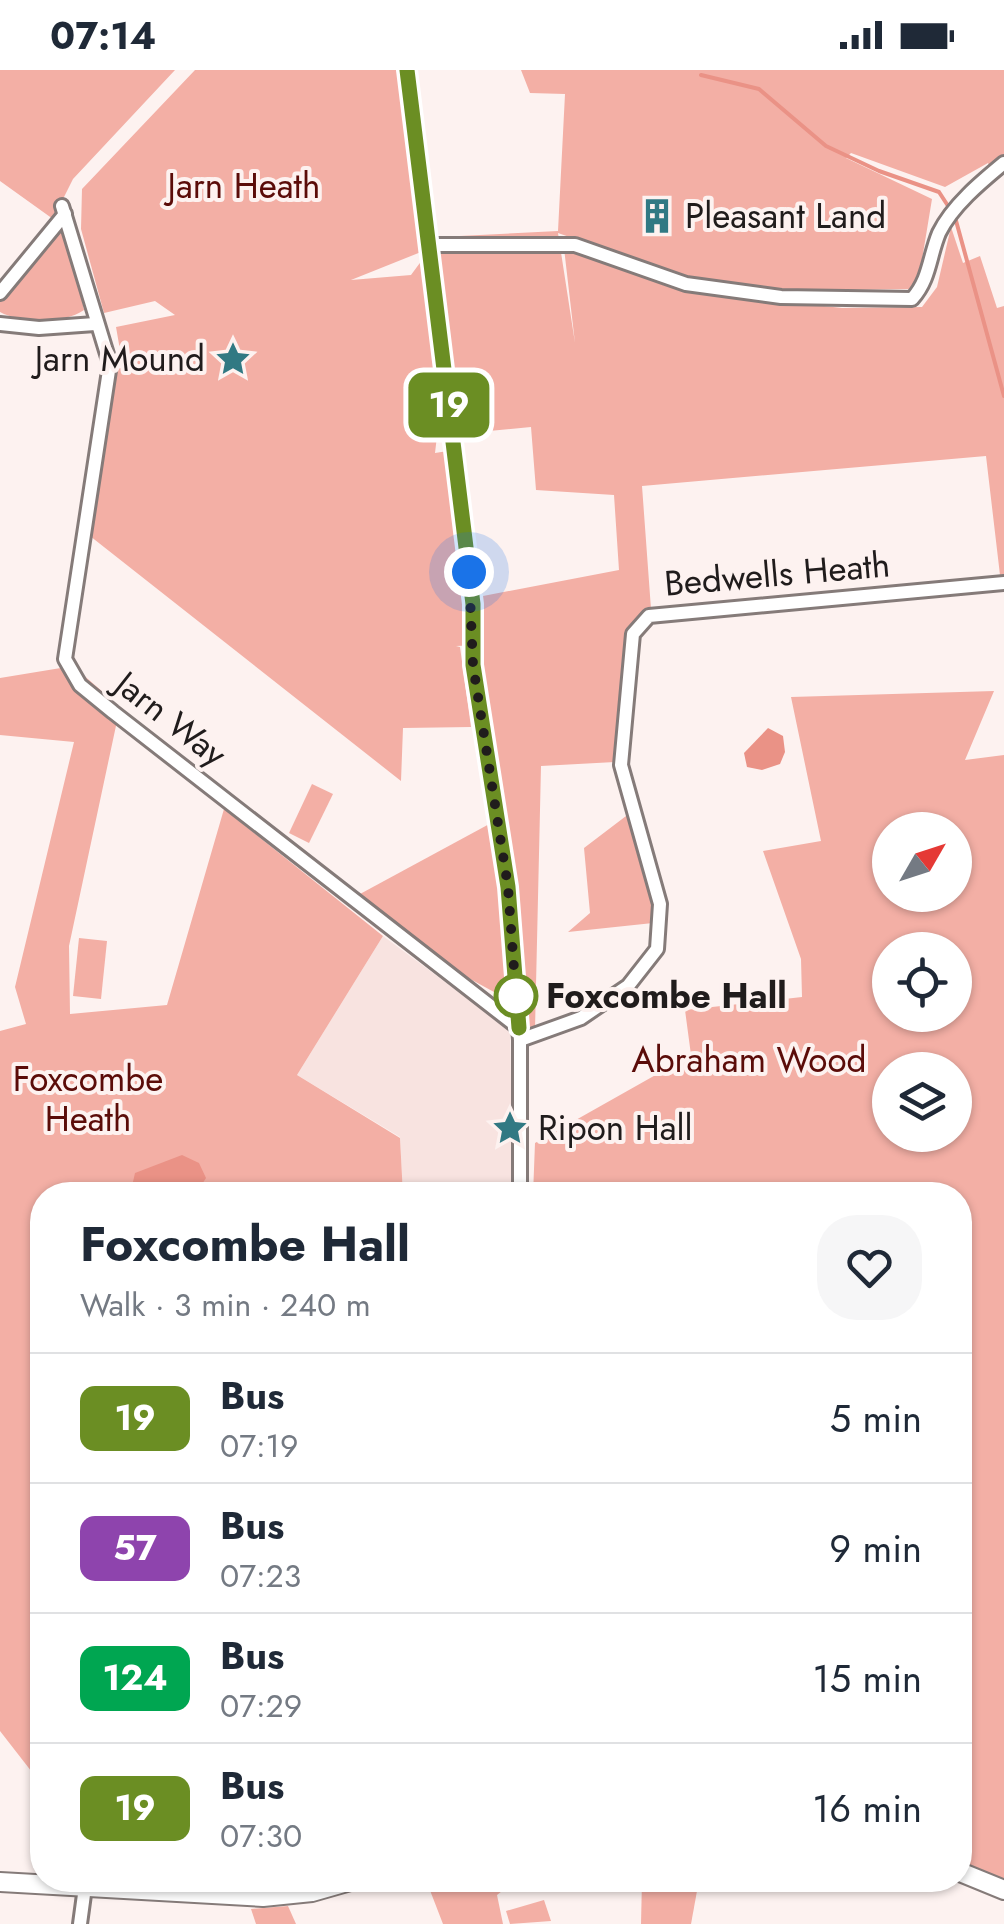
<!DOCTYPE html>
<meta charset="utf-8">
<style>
:root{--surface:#fff;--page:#f6f6f7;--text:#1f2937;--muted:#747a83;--line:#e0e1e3}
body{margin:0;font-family:Jost,sans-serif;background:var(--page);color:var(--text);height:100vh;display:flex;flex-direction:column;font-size:38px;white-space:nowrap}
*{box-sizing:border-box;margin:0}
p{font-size:32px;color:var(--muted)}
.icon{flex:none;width:55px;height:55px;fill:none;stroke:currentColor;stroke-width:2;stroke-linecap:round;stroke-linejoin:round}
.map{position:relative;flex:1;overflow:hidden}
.details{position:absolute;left:30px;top:1112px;width:942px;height:710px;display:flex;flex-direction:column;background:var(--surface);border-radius:40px;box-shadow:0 2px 8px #0004}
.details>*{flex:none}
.badge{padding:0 20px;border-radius:15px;font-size:35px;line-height:65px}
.needle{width:65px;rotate:51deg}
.tools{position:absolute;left:872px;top:742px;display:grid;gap:20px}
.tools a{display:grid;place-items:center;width:100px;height:100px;border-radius:50%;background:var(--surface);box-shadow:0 2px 8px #0004;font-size:50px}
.you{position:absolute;width:50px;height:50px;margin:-25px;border:8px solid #fff;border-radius:50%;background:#1a73e8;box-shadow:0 0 0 15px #1a73e833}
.map>.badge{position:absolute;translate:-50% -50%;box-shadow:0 0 0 5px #fff}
.round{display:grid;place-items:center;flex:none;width:105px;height:105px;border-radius:40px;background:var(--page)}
.summary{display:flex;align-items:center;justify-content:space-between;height:170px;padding:0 50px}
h1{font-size:48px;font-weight:700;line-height:75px}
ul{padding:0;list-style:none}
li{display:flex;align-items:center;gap:30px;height:130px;padding:0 50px;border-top:2px solid var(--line)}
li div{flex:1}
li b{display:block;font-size:38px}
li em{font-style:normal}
li .badge{min-width:110px;font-weight:700;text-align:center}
.status{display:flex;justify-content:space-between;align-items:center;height:70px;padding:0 50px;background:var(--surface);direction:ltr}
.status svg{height:28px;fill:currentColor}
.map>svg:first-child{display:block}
.built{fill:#f8e3e0}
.green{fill:#f3afa5;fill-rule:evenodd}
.water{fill:#ea9286}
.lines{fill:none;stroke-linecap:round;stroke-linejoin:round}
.stream{stroke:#ea9286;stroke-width:4}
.street-casing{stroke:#857b79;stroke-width:18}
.secondary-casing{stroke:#857b79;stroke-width:22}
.street{stroke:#fff;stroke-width:12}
.secondary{stroke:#fff;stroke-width:18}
.line-casing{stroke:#fff;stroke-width:22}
.line{stroke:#6b8e23;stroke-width:15}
.walk{stroke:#201c1c;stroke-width:10;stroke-dasharray:0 18}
.stop-dot{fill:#fff;stroke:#6b8e23;stroke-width:5}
.labels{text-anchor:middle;stroke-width:8;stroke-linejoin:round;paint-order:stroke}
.park-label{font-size:35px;fill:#5b0c09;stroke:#fdf2f0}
.poi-label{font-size:35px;fill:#201c1c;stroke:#fdf2f0;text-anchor:start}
.street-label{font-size:35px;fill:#201c1c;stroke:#fdf2f0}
.stop-label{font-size:35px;font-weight:bold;fill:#201c1c;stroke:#fdf2f0;text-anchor:start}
</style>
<div class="status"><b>07:14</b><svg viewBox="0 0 49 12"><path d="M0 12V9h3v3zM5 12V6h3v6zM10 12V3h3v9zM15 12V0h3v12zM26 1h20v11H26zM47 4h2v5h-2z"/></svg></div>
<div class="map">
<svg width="1004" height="1854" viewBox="0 0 1004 1854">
<rect width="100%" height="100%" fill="#fdf2f0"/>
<!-- built -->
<path class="built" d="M383,866L510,960L513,1125H403L400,1067L297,1005Z"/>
<!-- green -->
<g class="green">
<path d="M0,0H175L73,109L53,149L0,111Z"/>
<path d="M195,0H402L426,180L351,210L411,205L439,167L558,161L565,24L530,23L521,0H1004V87L990,98L988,93L945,117L851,83L846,88L932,129L919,208L912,219L772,221L687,208L558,163L575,273L564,178L732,226L842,238L922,237L937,217L951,157L963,193L980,186L997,238L1004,236V504L1000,505L986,386L642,416L651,539L631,556L627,566L615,692L541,696L535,959L525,954L513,811L480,575L456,576L460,577L471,657L403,658L401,711L90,466L120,280L116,257L175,245L155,231L104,243L81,159L82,119ZM531,357L536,420L614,425L619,500L483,526L461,379L435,383L437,366Z"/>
<path d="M68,160L84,240C64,254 20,253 0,242V230L59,161Z"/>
<path d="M73,596L120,637L69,876L70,944L167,935L224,739L383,866L297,1005L400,1068L403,1125H195L205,1108L129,1119L130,1125H42V1715L0,1661V961L26,954L15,917L74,672L0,665V608Z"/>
<path d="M994,621L965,690L1004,685V1810L960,1790V1125H533L535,1073L691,985L685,940L802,927L801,889L763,781L821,771L791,627ZM955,760V825H890V760ZM955,880V945H890V880ZM890,1000H955V1065H890Z"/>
<path d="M312,714L333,724L309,773L289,763Z"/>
<path d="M630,743L651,815L653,853L568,862L590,843L584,778Z"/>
<path d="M493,752L505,909L494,922L461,904L360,824Z"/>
<path d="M79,868L107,871L101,929L73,926Z"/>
<path d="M426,1810H516L497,1825L503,1854H443Z"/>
<path d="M642,1810H699L691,1854H641Z"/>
<path d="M544,1830L551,1851L510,1854L506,1841Z"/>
<path d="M288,1836L296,1854H256L251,1839Z"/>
</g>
<!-- water -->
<g class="water">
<path d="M768,658L783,666L785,682L780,694L762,700L747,697L744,683Z"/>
<path d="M182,1085L199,1093L206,1108L195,1125H130L135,1103Z"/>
</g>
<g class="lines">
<!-- stream -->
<g class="stream">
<path d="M701,5L759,19L826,76L879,101L939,122L950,139"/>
<path d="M955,147L1004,326"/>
</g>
<defs>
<g id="street">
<path d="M407,0L473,535V595L508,817L520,970V1125"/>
<path d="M62,136L110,294L65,589L80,615L113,642L519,958"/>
<path d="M431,175H575L686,214L781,227L912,229C930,209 929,187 939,163C952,136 981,112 1004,93"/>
<path d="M0,223L65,144"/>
<path d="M0,254L39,258L95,254"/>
<path d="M520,970L581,948L628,916L657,879L660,834L621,695L633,564L649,546L1004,513"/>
<path d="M80,1854L85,1817"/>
</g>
<g id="secondary">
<path d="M960,1802L1004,1820"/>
<path d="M0,1812L263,1827L312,1822L354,1810"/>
</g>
</defs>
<!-- street casing -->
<use href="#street" class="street-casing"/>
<!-- secondary casing -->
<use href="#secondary" class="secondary-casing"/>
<!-- street -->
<use href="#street" class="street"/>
<!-- secondary -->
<use href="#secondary" class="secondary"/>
</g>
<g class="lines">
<defs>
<path id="line" d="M407,0L473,534V595L508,817L519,958"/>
</defs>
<!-- line casing -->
<use href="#line" class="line-casing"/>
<!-- line -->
<use href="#line" class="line"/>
<!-- walk -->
<path class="walk" d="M469,502L473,595L508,817L516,926"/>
</g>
<!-- icons -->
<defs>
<symbol id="building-bare" viewBox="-9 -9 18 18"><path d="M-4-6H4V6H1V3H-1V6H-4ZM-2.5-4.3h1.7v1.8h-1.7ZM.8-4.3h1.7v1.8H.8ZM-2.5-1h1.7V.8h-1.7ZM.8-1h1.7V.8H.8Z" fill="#317983" stroke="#fdf2f0" stroke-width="2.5" paint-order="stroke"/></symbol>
<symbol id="sight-bare" viewBox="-9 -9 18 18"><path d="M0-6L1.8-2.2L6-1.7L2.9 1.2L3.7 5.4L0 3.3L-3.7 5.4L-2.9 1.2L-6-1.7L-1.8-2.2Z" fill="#317983" stroke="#fdf2f0" stroke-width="2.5" paint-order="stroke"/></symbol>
</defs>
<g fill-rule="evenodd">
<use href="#building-bare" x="632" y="121" width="50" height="50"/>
<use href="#sight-bare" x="208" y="264" width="50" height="50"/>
<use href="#sight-bare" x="485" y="1033" width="50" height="50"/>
</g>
<!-- markers -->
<circle class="stop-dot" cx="516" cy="926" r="20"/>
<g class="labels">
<!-- park labels -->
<g class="park-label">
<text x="244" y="128">Jarn Heath</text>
<text x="749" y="1002">Abraham Wood</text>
<text x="88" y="1021">Foxcombe<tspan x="88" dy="40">Heath</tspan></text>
</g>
<!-- poi labels -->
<g class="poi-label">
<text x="685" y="158">Pleasant Land</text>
<text x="205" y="301" text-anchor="end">Jarn Mound</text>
<text x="538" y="1070">Ripon Hall</text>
</g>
<!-- street labels -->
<g class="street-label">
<text transform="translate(777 504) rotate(-5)" y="12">Bedwells Heath</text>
<text transform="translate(171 649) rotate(38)" y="12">Jarn Way</text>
</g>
<!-- stop labels -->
<g class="stop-label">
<text x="546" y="938">Foxcombe Hall</text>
</g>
</g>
</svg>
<div class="tools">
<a><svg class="needle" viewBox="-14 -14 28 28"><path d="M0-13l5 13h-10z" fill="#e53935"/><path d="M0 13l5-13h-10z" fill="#747a83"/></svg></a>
<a><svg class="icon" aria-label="locate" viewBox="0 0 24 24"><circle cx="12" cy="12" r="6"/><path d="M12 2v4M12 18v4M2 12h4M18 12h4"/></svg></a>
<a><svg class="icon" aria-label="layers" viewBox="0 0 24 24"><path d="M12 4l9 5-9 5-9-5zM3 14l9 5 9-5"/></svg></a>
</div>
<div class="you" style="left:469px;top:502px"></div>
<b class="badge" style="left:449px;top:335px;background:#6b8e23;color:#fff">19</b>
<section class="details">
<div class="summary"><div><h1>Foxcombe Hall</h1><p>Walk · 3 min · 240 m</p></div><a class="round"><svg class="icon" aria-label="heart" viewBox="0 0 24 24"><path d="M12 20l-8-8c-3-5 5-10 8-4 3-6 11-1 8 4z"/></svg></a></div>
<ul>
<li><span class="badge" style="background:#6b8e23;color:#fff">19</span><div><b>Bus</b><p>07:19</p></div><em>5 min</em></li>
<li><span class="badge" style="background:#8e44ad;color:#fff">57</span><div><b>Bus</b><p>07:23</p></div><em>9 min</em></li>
<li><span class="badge" style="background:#00a651;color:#fff">124</span><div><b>Bus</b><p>07:29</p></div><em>15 min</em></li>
<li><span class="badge" style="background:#6b8e23;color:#fff">19</span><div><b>Bus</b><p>07:30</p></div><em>16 min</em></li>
</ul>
</section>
</div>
